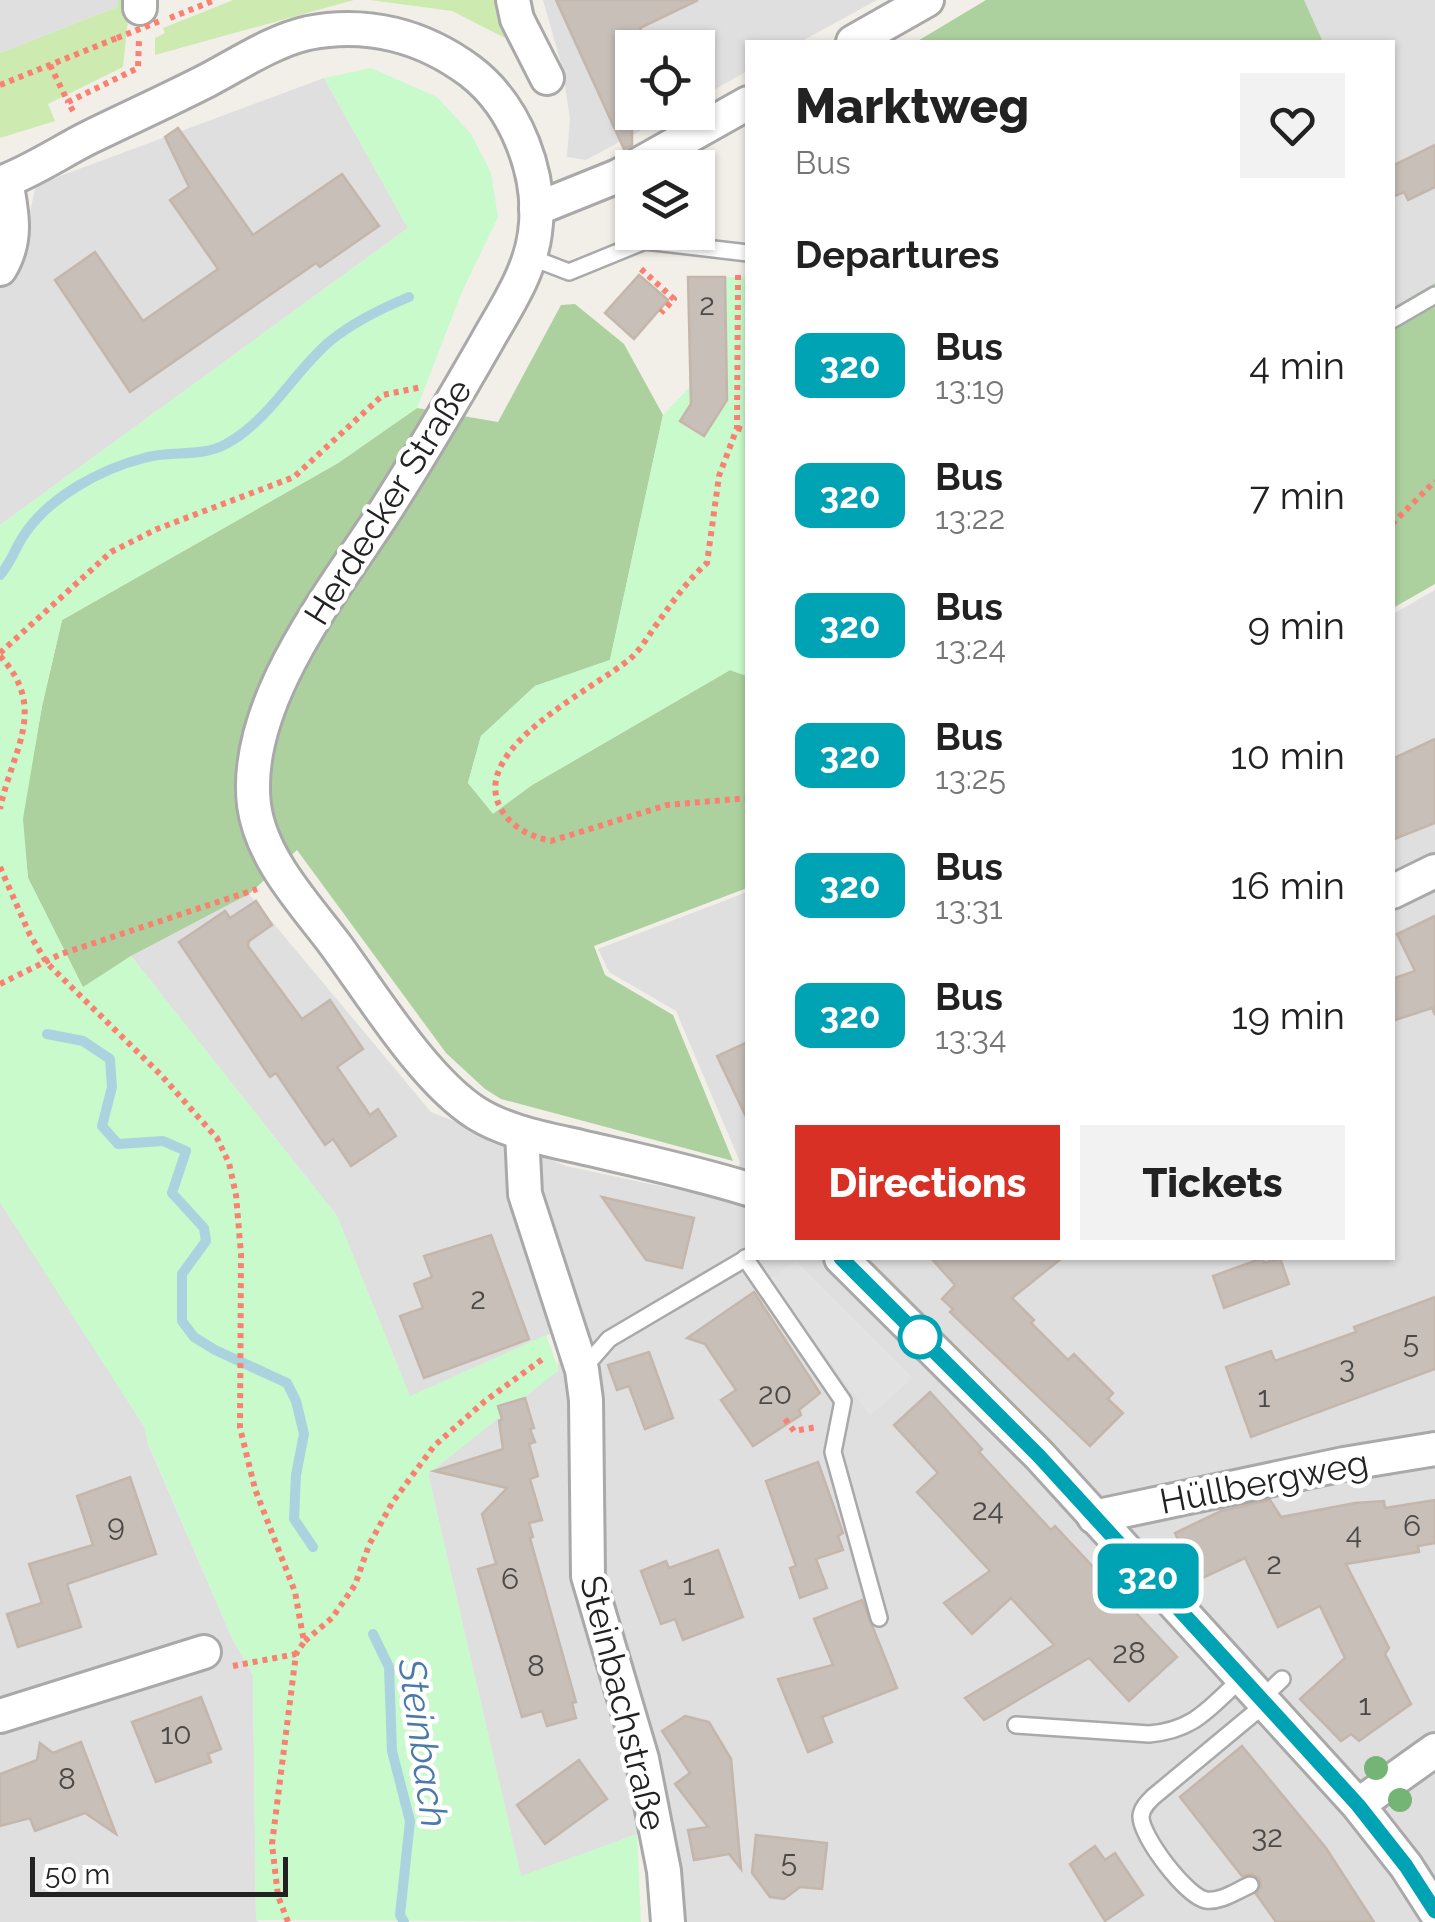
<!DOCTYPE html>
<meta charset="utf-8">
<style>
:root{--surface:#fff;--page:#f2f2f2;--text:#222;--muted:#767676;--accent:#d93025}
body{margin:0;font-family:Raleway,sans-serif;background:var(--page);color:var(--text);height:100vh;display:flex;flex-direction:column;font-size:38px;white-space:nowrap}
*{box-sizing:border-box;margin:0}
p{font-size:32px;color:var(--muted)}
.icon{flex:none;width:55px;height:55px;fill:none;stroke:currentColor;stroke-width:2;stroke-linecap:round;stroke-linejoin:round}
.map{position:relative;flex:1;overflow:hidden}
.panel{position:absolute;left:745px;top:40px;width:650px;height:1220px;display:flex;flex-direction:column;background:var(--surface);border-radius:0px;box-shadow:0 2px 8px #0004}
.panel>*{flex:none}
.badge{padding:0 20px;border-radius:15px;font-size:35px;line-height:65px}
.buttons{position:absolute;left:615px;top:30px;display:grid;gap:20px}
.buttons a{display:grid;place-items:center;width:100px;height:100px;border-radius:0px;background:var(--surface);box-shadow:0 2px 8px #0004;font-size:50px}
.scale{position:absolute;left:30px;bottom:25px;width:258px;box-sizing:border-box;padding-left:10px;border:5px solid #222;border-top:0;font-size:28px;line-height:35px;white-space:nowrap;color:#222;-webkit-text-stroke:8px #fff;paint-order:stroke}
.map>.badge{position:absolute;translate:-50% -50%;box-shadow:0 0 0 5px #fff}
h2{padding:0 50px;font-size:38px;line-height:90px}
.round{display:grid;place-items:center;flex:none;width:105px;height:105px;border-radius:0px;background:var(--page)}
.headline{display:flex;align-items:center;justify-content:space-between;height:170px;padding:0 50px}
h1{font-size:48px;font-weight:800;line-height:75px}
.primary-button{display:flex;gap:20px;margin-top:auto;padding:20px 50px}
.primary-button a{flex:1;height:115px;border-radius:0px;background:var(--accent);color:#fff;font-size:40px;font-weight:800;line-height:115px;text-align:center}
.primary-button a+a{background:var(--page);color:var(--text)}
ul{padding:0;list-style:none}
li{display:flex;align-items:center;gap:30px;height:130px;padding:0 50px}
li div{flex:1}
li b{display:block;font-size:38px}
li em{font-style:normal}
li .badge{min-width:110px;font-weight:700;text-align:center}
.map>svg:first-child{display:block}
.residential{fill:#e0dfdf}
.grass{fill:#cdebb0}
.forest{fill:#add19e}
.park{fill:#c8facc}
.parking{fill:#e2e2e2}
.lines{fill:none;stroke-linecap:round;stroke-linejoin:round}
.stream{stroke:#aad3df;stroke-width:10}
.building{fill:#c7bfb8;stroke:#c4b6ab;stroke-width:2.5}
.service-casing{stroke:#a9a9a9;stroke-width:20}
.minor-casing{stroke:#a9a9a9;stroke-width:38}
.path{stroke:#fa8072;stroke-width:6;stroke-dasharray:5 5;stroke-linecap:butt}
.service{stroke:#fff;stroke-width:15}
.minor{stroke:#fff;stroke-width:32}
.path-bridge{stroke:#fa8072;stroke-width:6;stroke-dasharray:5 5;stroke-linecap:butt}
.tree{fill:#74b475}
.line-casing{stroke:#fff;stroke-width:22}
.line{stroke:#00a3b4;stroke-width:15}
.stop-dot{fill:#fff;stroke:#00a3b4;stroke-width:5}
.labels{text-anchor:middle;stroke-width:9;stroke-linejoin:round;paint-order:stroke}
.number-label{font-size:30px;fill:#4b4948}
.street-label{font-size:35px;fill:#222;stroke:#fff}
.water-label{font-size:38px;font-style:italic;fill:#4a7aab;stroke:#fff}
</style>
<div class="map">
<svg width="1435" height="1922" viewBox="0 0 1435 1922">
<rect width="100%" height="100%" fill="#f2efe9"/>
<!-- residential -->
<g class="residential">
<path d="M0,0H118L117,7L0,53Z"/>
<path d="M543,0H877L800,42H748L747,71L698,99V48H632V112L673,113L586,160L567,157L570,118L562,67Z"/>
<path d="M1304,0H1435V283L1393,308L1392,42H1323Z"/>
<path d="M324,78L408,228L0,525V283L17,270L36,185Z"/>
<path d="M1435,590V1922H670L637,1834L521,1877L428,1474L558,1370L559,1330L410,1397L337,1216L131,956L249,894L431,1112L566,1166L730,1201L740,1162L676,1011L609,972L598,949L747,892L748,1258H1392L1393,614Z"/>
<path d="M0,1202L145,1427L148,1444L231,1636L253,1675L256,1920L259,1922H0Z"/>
</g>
<!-- grass -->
<g class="grass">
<path d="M118,0H130L123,67L48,104L55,121L0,138V53L117,7Z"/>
<path d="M233,0H354L155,55V38L165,33L163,28Z"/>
<path d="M370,0H494L505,38L452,11Z"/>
</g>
<!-- forest -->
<g class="forest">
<path d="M986,0H1304L1323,42H916Z"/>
<path d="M1435,283V584L1393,608L1392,308Z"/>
<path d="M575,304L624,344L663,415L610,660L535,686L481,736L468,783L493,813L532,785L730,670L747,676V888L594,946L605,975L673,1015L733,1161L501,1099L485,1089L446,1053L297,850L249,894L131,956L83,988L28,878L22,819L42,706L62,620L338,463L417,408L498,422L561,305Z"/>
</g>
<!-- park -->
<g class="park">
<path d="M371,68L437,97L471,134L491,173L498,217L461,294L417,408L338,463L62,620L42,706L23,819L28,878L83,987L131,956L337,1216L410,1396L546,1335L559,1370L428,1474L521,1876L637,1834L641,1922L256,1920L253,1675L231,1636L148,1443L144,1427L0,1202V525L408,228L324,78Z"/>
<path d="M688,277H747V676L730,670L532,785L493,814L468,783L481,736L535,686L610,660L663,415L690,387Z"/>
</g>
<!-- parking -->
<path class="parking" d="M796,1261L913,1378L870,1416L769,1279Z"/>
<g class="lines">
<!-- stream -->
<g class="stream">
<path d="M0,575C11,563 15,548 24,535C49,497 101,469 144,458C170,450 201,458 226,444C270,420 292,374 329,342C353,322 380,309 409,297"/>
<path d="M47,1034L83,1041L110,1059L112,1087L102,1126L118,1144L163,1141L186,1151L172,1193L204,1228L206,1241L182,1274V1321L194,1337L215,1350L287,1383L296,1401L304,1434L296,1475L294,1519L313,1547"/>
<path d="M373,1634L389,1667L392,1751L410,1821L400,1915L404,1922"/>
</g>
</g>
<!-- building -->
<g class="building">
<path d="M556,0H698L640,28L641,31L632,35V145L624,149Z"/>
<path d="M178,128L253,235L342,174L379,226L320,267L316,263L130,392L55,280L95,252L143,321L218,269L170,200L189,187L165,137Z"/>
<path d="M1435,145V187L1408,200L1404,192L1392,197V166Z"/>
<path d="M639,275L668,300L634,339L605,313Z"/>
<path d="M688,277H725L727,400L704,436L680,421L691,404Z"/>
<path d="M1435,739V823L1392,840V759Z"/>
<path d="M256,901L272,925L249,941L248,946L302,1019L330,1000L363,1049L337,1067L370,1115L378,1109L396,1136L351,1166L333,1139L325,1145L276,1073L270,1077L179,942L225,911L230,918Z"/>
<path d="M1435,916V1015L1432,1008L1392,1021V979L1415,971L1397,934Z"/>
<path d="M748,1042V1121L717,1056Z"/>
<path d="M602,1197L694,1218L682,1268L646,1260Z"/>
<path d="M491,1235L529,1339L424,1378L400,1316L423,1308L414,1284L432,1277L424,1256Z"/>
<path d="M931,1258H1062L1012,1298L1034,1320L1031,1323L1068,1360L1074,1354L1113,1393L1108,1399L1123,1413L1090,1446L950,1312L953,1309L942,1299L955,1285Z"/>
<path d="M1263,1258L1264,1263L1280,1258L1289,1284L1224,1308L1213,1276Z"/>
<path d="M754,1292L820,1393L799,1410L801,1415L753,1446L721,1400L736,1390L705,1344L687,1338Z"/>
<path d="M1435,1297V1369L1251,1437L1226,1367L1271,1351L1275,1361L1356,1332L1354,1327Z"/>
<path d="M649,1352L673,1418L645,1429L629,1386L617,1390L608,1365Z"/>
<path d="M930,1392L982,1449L979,1452L1051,1530L1055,1526L1177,1657L1129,1701L1089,1658L984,1720L965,1698L1054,1645L1011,1598L972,1634L944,1603L990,1571L917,1492L938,1473L894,1425Z"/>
<path d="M525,1398L534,1428L530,1429L535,1442L529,1444L538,1476L530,1479L542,1520L529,1523L533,1537L530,1538L576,1702L572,1703L576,1718L547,1726L542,1711L522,1717L478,1569L496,1564L482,1514L507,1488L434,1471L503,1449L499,1421L502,1419L498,1406Z"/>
<path d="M818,1462L843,1533L838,1536L843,1550L816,1559L827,1588L800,1598L790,1568L796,1566L766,1481Z"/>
<path d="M130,1477L156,1554L67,1584L81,1627L18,1647L7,1614L42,1603L29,1564L93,1545L77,1496Z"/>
<path d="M1270,1500L1281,1517L1355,1503L1384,1501L1385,1508L1435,1500V1543L1418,1546L1419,1552L1346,1564L1389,1648L1385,1654L1411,1704L1359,1741L1351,1734L1341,1741L1300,1699L1345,1658L1320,1606L1278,1627L1245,1558L1198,1580L1175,1533L1221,1511Z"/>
<path d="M718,1550L743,1617L683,1640L675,1619L661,1624L641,1571L666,1561L669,1568Z"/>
<path d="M862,1600L897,1688L822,1717L832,1742L808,1752L778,1679L833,1665L814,1619Z"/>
<path d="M201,1697L221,1749L208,1754L211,1762L156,1782L132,1722Z"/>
<path d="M685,1716L709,1722L731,1759L741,1869L729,1854L694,1860L688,1830L708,1827L675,1784L690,1773L662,1731Z"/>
<path d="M81,1742L116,1834L85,1813L35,1831L30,1818L0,1826V1774L37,1760L40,1743L53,1753Z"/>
<path d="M1242,1746L1326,1848L1374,1922H1276L1256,1894L1261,1887L1260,1879L1252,1874L1242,1876L1180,1797Z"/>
<path d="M579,1760L607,1799L545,1844L517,1805Z"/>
<path d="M756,1835L827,1843L822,1889L800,1887L784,1899L770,1897L752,1873Z"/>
<path d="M1095,1846L1105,1860L1115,1853L1143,1895L1105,1921L1070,1864Z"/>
</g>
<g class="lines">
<defs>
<g id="service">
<path d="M530,257L569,272L645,241L748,253"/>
<path d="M1392,320L1435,295"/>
<path d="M745,1258L843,1401L833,1452L879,1618"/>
<path d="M582,1370L609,1339L748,1257"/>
<path d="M1261,1699L1282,1679"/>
<path d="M1016,1725L1149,1734C1195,1730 1209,1708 1242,1678"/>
<path d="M1250,1885C1236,1891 1221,1902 1206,1900C1187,1897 1140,1836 1141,1816C1142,1808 1147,1803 1153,1797L1265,1704"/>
</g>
<g id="minor">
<path d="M513,0L517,19L547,78"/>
<path d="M140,8V0"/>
<path d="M853,42L927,0"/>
<path d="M0,183C31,172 60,152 90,137C129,118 169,100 208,80C240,63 273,41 308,33C367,21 423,36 470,71C516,106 543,175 535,233C530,273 505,309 486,343C454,399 422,453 387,508C334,591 242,702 254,805C261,858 303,902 334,943C372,994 423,1079 476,1113C506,1132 546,1139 581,1147C637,1160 693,1172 748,1189"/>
<path d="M536,209L618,176L748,103"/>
<path d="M0,269C18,240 12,213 6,181"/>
<path d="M1392,892L1435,871"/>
<path d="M522,1133L525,1194L582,1370L586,1400L588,1576L642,1759L664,1871L668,1922"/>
<path d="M841,1258L1039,1455L1358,1805L1406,1866L1435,1911"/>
<path d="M1094,1517L1344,1464L1435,1449"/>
<path d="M0,1716L204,1652"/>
<path d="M1358,1805L1435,1750"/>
</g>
</defs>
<!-- service casing -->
<use href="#service" class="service-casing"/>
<!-- minor casing -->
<use href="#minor" class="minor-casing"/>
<!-- path -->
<g class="path">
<path d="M170,18L215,0"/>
<path d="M50,65L68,102"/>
<path d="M0,85L117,38"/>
<path d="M73,111L68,102L138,68L139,39"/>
<path d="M641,269L674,299L661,313"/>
<path d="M738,275L737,428L719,476L707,563C686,582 671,604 654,628C647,638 640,650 631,658C595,689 467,748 501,809C512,828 530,836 551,841L667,805L748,798"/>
<path d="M737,428L748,431"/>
<path d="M1392,524L1435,481"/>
<path d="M0,653L111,552L157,529L294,477L383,395L422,387"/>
<path d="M0,656C49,709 12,750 0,809"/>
<path d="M0,867L30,935L47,963L160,1074L217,1138L229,1163L236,1195L241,1254L240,1428L255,1489L295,1592L304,1642L296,1654L272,1844L278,1896L288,1922"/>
<path d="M0,984L61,954L257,889"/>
<path d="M785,1419L794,1431L817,1427"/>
<path d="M305,1641L332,1618L355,1585L369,1545L392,1503L434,1446L485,1401L544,1358"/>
<path d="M233,1666L296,1654"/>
</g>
<!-- service -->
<use href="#service" class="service"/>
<!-- minor -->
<use href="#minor" class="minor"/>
<!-- path-bridge -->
<path class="path-bridge" d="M117,38L160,21"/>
</g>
<!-- trees -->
<g class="tree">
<circle cx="1376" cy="1768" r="12"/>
<circle cx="1400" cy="1800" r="12"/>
</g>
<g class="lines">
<defs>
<path id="line" d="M841,1258L1039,1456L1358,1805L1406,1866L1435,1911"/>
</defs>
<!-- line casing -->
<use href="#line" class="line-casing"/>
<!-- line -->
<use href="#line" class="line"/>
</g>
<!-- markers -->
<circle class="stop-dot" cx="920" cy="1337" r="20"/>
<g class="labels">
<!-- number labels -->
<g class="number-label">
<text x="707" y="315">2</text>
<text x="478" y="1309">2</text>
<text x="1411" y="1353">5</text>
<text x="1347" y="1378">3</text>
<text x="775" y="1404">20</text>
<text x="1264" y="1407">1</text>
<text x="988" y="1520">24</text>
<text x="116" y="1535">9</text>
<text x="1412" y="1536">6</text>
<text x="1354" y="1544">4</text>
<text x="1274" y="1574">2</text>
<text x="510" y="1589">6</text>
<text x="689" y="1595">1</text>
<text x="1129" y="1663">28</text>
<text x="536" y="1676">8</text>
<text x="1365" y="1715">1</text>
<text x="176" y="1744">10</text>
<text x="67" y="1789">8</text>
<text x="1267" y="1847">32</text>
<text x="789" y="1872">5</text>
</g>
<!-- street labels -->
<g class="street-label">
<text transform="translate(388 502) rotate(-58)" y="12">Herdecker Straße</text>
<text transform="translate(1264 1482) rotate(-11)" y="12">Hüllbergweg</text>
<text transform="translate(623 1703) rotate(76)" y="12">Steinbachstraße</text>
</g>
<!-- water labels -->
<g class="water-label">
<text transform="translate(423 1743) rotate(82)" y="13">Steinbach</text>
</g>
</g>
</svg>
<div class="buttons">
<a><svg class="icon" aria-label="locate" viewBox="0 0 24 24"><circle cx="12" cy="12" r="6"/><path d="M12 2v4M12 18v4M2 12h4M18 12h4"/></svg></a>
<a><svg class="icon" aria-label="layers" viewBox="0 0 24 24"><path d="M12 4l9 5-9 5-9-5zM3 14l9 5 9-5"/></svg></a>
</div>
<div class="scale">50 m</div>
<b class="badge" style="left:1148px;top:1576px;background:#00a3b4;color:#fff">320</b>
<section class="panel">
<div class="headline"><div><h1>Marktweg</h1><p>Bus</p></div><a class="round"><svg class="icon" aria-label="heart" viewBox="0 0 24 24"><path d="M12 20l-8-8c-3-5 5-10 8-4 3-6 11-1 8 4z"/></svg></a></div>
<h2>Departures</h2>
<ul>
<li><span class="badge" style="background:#00a3b4;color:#fff">320</span><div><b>Bus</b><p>13:19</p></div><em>4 min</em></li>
<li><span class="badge" style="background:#00a3b4;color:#fff">320</span><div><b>Bus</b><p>13:22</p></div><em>7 min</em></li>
<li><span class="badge" style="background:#00a3b4;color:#fff">320</span><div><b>Bus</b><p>13:24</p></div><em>9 min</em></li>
<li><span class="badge" style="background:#00a3b4;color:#fff">320</span><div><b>Bus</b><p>13:25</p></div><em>10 min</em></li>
<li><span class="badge" style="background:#00a3b4;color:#fff">320</span><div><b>Bus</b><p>13:31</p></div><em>16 min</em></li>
<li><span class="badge" style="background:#00a3b4;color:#fff">320</span><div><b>Bus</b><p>13:34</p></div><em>19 min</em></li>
</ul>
<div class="primary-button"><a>Directions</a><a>Tickets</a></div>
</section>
</div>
